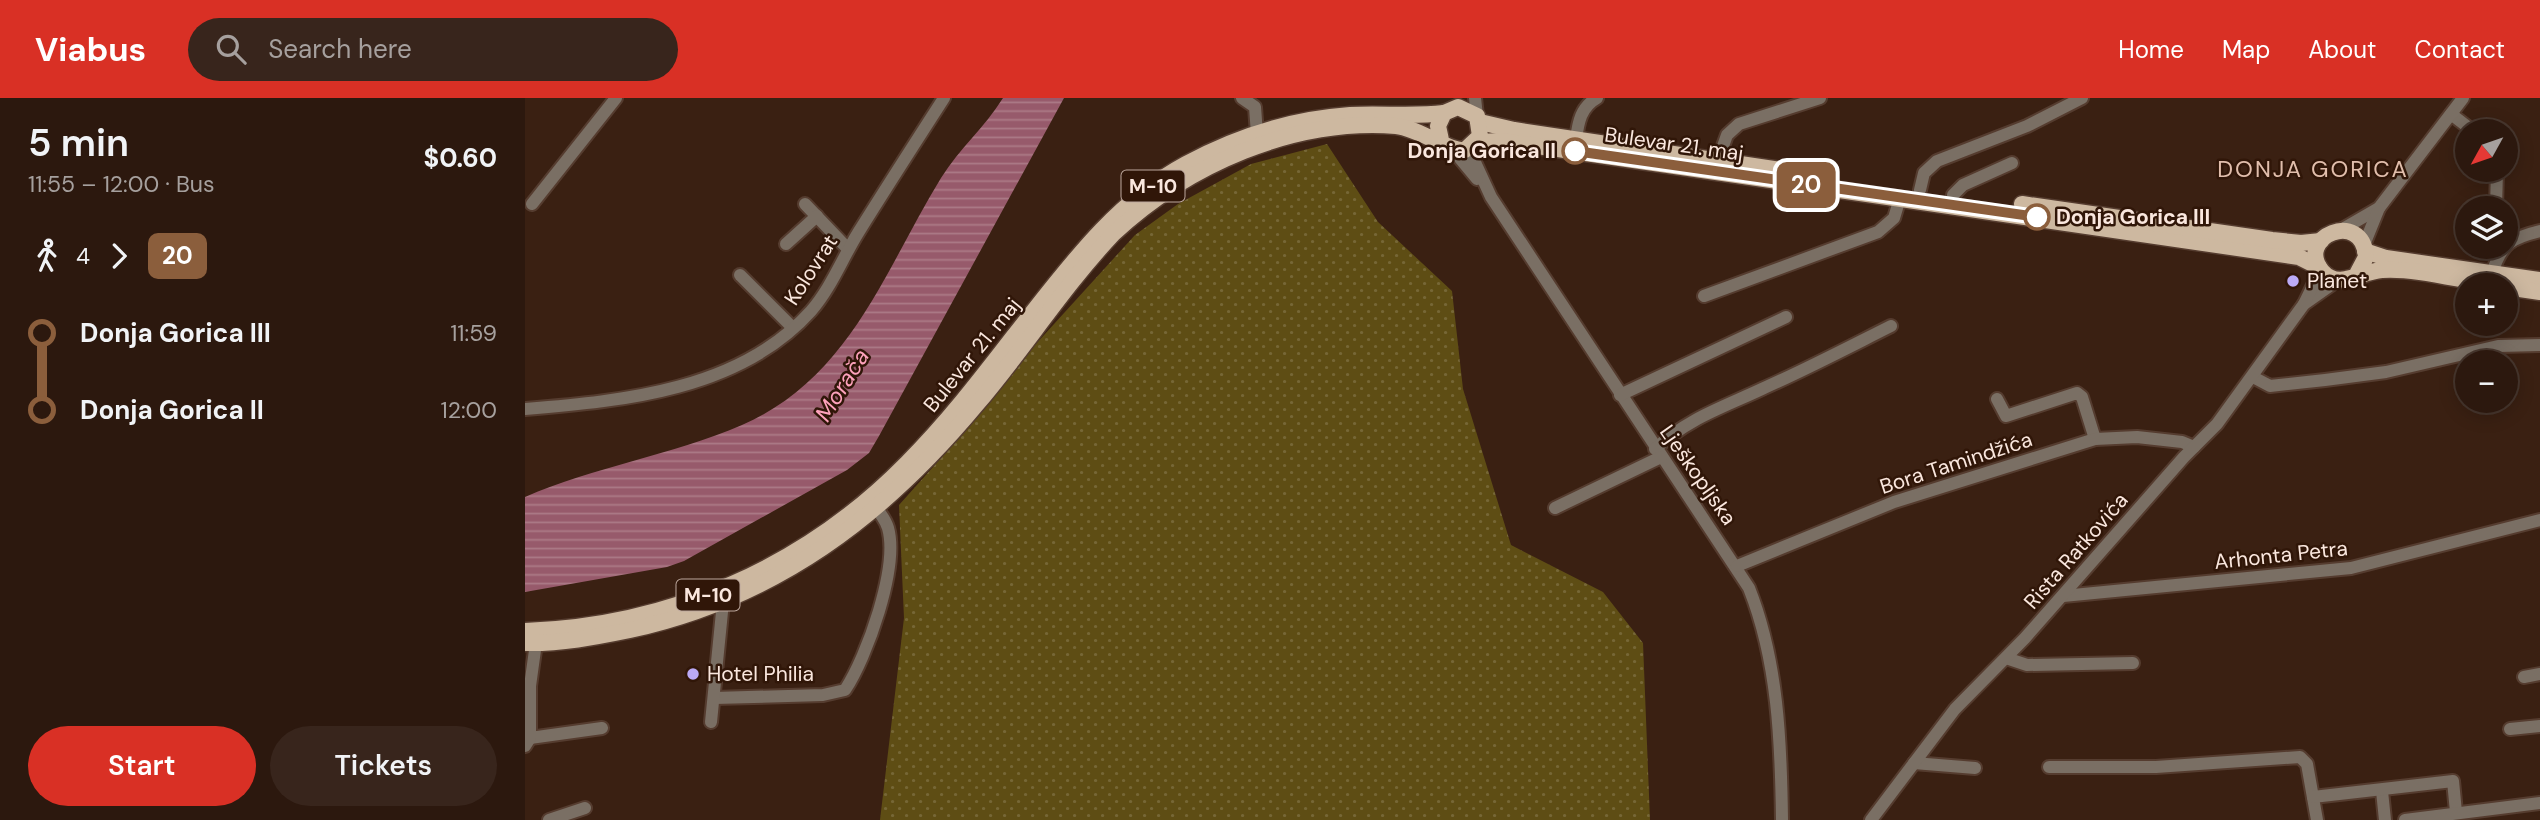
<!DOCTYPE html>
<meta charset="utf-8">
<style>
:root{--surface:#2c180e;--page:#38251c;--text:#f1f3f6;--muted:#a6a09e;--line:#48372e;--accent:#d93025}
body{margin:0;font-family:"DM Sans",sans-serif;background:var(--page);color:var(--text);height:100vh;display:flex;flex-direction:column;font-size:26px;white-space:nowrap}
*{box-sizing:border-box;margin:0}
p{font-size:23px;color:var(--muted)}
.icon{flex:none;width:38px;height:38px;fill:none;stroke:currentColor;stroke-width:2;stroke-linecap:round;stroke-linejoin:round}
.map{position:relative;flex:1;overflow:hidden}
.panel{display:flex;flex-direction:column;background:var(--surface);width:525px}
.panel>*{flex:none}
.badge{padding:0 14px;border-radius:10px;font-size:24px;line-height:46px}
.needle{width:46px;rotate:230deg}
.fabs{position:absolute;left:1930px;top:21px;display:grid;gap:14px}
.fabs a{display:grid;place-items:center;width:63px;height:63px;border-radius:50%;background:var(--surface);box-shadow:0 4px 18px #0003,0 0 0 2px var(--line);font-size:35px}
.map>.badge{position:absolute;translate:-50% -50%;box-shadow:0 0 0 4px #fff}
.legs{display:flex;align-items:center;gap:10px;height:77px;padding:0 28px;font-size:23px}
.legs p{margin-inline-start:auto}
.headline{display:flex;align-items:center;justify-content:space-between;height:119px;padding:0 28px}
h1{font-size:38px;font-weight:600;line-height:52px}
.cta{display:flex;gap:14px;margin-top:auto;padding:14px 28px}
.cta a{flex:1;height:80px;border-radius:42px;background:var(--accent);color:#fff;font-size:28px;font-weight:600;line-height:80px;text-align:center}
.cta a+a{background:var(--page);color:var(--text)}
ul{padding:0 28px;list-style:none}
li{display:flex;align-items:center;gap:24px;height:77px;font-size:26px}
li i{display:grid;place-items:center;width:10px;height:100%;margin:0 9px;background:currentColor}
li i::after{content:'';width:18px;height:18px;margin:-9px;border:5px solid;border-radius:50%;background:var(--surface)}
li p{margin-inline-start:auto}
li:first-child i{background:linear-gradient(#0000 50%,currentColor 0)}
li:last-child i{background:linear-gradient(currentColor 50%,#0000 0)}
header{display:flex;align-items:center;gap:42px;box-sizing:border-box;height:98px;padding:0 35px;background:var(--accent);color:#fff}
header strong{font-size:33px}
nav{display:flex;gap:38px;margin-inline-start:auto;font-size:24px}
.search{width:490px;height:63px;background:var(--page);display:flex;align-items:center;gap:18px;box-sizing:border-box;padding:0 24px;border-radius:38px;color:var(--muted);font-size:26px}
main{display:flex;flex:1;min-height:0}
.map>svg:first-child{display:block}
.grass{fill:url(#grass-dots)}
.water{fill:url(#water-rules)}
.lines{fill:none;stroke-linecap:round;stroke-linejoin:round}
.minor-casing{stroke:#553c2f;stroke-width:16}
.major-casing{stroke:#553c2f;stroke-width:19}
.minor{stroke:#7a6f64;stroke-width:12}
.major{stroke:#cdb8a0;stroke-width:16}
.line-1-casing{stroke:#fff;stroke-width:16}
.line-1{stroke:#8b5e3c;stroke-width:10}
.stop-1-dot{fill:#fff;stroke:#8b5e3c;stroke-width:3.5}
.poi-dot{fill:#bbaaf6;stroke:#301608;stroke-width:2.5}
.labels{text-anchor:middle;stroke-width:5;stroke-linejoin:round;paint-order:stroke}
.shield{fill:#301608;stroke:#bda89e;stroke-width:2}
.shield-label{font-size:19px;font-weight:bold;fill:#fae7de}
.street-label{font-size:21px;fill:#fae7de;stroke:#301608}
.stop-label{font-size:21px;font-weight:bold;fill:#fae7de;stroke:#301608;text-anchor:end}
.poi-label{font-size:21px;fill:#fae7de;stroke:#301608;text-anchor:start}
.neighbourhood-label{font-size:23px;letter-spacing:2px;fill:#e1beac;stroke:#301608}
.water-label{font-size:23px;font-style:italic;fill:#fea2bc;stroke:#301608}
</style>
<header>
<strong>Viabus</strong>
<div class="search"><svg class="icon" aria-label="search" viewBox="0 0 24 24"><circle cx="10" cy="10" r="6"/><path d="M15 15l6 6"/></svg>Search here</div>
<nav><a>Home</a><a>Map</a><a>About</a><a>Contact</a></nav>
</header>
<main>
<section class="panel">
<div class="headline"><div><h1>5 min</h1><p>11:55 – 12:00 · Bus</p></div><b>$0.60</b></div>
<div class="legs"><svg class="icon" aria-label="walk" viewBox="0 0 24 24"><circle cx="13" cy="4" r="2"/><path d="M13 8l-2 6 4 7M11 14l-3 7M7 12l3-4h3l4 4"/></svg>4<svg class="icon" aria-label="forward" viewBox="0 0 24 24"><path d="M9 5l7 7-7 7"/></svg><b class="badge" style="background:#8b5e3c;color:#fff">20</b></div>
<ul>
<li><i style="color:#8b5e3c"></i><b>Donja Gorica III</b><p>11:59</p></li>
<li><i style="color:#8b5e3c"></i><b>Donja Gorica II</b><p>12:00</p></li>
</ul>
<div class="cta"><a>Start</a><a>Tickets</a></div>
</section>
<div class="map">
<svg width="2015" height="722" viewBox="0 0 2015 722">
<defs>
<pattern id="grass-dots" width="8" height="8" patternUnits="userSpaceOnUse" patternTransform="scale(1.75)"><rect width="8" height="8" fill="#5e4d14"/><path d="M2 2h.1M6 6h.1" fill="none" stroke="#766736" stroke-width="1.8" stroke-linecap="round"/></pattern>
<pattern id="water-rules" width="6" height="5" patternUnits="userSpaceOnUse" patternTransform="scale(1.75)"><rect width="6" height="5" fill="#975a6b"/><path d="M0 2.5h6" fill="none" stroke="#ac7a87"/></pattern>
</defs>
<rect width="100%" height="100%" fill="#3a2012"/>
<!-- grass -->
<path class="grass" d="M802,46L853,124L927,193L938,291L986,447L1078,494L1118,545L1125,722H355L379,520L374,407L442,331L499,259L610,137L653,106L726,66Z"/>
<!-- water -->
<path class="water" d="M478,0H539L354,338L344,355L322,372L159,463L142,469L0,494V399C69,369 147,357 217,327C325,280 359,173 416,80C434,51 460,29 478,0Z"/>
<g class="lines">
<defs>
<g id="minor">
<path d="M717,0L730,9L732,36"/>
<path d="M950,0L952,18"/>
<path d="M1926,16L1948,33"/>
<path d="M1051,42C1053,24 1056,9 1072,0"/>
<path d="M947,49L949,62L966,99L1224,490C1253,563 1256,644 1257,722"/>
<path d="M927,51L952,81"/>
<path d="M1193,62L1202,37L1214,26L1295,0"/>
<path d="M1395,92L1399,75L1412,63L1502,28L1557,0"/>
<path d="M1428,97L1438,87L1487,65"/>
<path d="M7,106L91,0"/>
<path d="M280,106L323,151"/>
<path d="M1971,110L1972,72"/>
<path d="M1816,132L1854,110L1938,0"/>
<path d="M261,146L292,118"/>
<path d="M1839,147L1854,110"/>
<path d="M1967,175C1977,145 1986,140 2015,133"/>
<path d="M215,177L268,230"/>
<path d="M1179,198L1353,134L1369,120L1375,100"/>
<path d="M1779,206L1813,182"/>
<path d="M1728,279L1745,288L1800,282L1861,274L1973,248L2015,247"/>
<path d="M1095,297L1261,219"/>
<path d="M1472,301L1481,318L1552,295L1557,299L1570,341"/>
<path d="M0,311C99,303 215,292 286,213C306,190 317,161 333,135C361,90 390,45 419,0"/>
<path d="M1130,351C1163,320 1199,309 1239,290C1282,271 1324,249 1366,228"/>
<path d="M1030,410L1136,359"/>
<path d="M1212,468L1369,404L1570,341L1612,339L1657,344L1669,349"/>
<path d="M1538,498L1826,470L2015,422"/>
<path d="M1481,560L1502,567L1608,565"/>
<path d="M1999,579L2015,576"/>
<path d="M189,600L298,597L320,592C342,559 374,469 363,430C360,420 352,411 345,403"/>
<path d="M186,624L198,504"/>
<path d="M1985,631L2015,628"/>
<path d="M5,640L77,630"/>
<path d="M0,648L5,640V588L11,545"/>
<path d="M1389,665L1450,670"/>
<path d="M1524,669H1631L1775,659L1782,666L1792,722"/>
<path d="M1857,693L1860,722"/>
<path d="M1788,699L1928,683L1931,714"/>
<path d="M24,722L60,710"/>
<path d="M1346,722L1430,611L1500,540L1659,359L1692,326L1779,206L1796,171"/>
<path d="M1880,722L2015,705"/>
</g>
<g id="major">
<path d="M955,24L989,32L1263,73"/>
<path d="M952,44L977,43L1774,159L1794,169"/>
<path d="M1497,106L1747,142L1776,145L1796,143"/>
<path d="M1840,153L1861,160L2015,182"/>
<path d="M1832,176L1841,159C1838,110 1769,139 1797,173C1803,180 1812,183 1821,181C1833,179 1844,173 1857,172C1893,170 1933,182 1969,187"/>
<path d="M1981,189L2015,194"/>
<path d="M0,533C145,528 280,469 382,365C421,326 455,282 489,238C540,174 587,106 661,66C711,39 768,21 825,17C856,15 887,19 919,15"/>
<path d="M0,545C34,546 71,539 105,532C251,500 358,419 452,306C499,251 538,189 588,136C662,67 768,20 871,28C897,31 923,54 940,52L955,38L952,18L933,9L919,15L913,28L916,42"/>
</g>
</defs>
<!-- minor casing -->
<use href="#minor" class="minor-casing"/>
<!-- major casing -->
<use href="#major" class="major-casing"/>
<!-- minor -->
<use href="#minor" class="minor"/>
<!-- major -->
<use href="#major" class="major"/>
</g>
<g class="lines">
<defs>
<path id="line-1" d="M1050,53L1512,119"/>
</defs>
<!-- line-1 casing -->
<use href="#line-1" class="line-1-casing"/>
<!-- line-1 -->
<use href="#line-1" class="line-1"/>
</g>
<!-- markers -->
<g class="stop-1-dot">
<circle cx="1050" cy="53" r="12"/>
<circle cx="1512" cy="119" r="12"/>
</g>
<g class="poi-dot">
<circle cx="1768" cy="183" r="7"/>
<circle cx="168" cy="576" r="7"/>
</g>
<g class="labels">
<!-- shield labels -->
<g class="shield">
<rect x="596.5" y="72.5" width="63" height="31" rx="5"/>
<rect x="151.5" y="481.5" width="63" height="31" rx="5"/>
</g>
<g class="shield-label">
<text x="628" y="95">M-10</text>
<text x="183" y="504">M-10</text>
</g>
<!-- street labels -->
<g class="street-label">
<text transform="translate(1149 46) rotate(8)" y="7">Bulevar 21. maj</text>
<text transform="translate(286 172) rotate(-57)" y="7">Kolovrat</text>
<text transform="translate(447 257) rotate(-51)" y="7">Bulevar 21. maj</text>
<text transform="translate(1431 365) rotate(-18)" y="7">Bora Tamindžića</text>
<text transform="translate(1173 377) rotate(55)" y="7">Lješkopljska</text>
<text transform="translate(1551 453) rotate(-49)" y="7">Rista Ratkovića</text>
<text transform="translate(1756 457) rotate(-6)" y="7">Arhonta Petra</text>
</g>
<!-- stop labels -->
<g class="stop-label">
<text x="1031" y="60">Donja Gorica II</text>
<text x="1531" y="126" text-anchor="start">Donja Gorica III</text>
</g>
<!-- poi labels -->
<g class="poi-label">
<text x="1782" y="190">Planet</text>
<text x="182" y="583">Hotel Philia</text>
</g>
<!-- neighbourhood labels -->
<g class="neighbourhood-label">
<text x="1788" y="79">DONJA GORICA</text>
</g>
<!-- water labels -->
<g class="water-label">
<text transform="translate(317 287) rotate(-58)" y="8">Morača</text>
</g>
</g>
</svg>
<div class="fabs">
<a><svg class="needle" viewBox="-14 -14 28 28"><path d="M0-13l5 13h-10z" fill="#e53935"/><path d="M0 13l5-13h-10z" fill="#a6a09e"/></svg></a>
<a><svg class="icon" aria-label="layers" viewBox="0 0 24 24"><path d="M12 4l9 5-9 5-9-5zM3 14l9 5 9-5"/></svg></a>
<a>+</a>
<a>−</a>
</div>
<b class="badge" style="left:1281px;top:87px;background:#8b5e3c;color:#fff">20</b>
</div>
</main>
